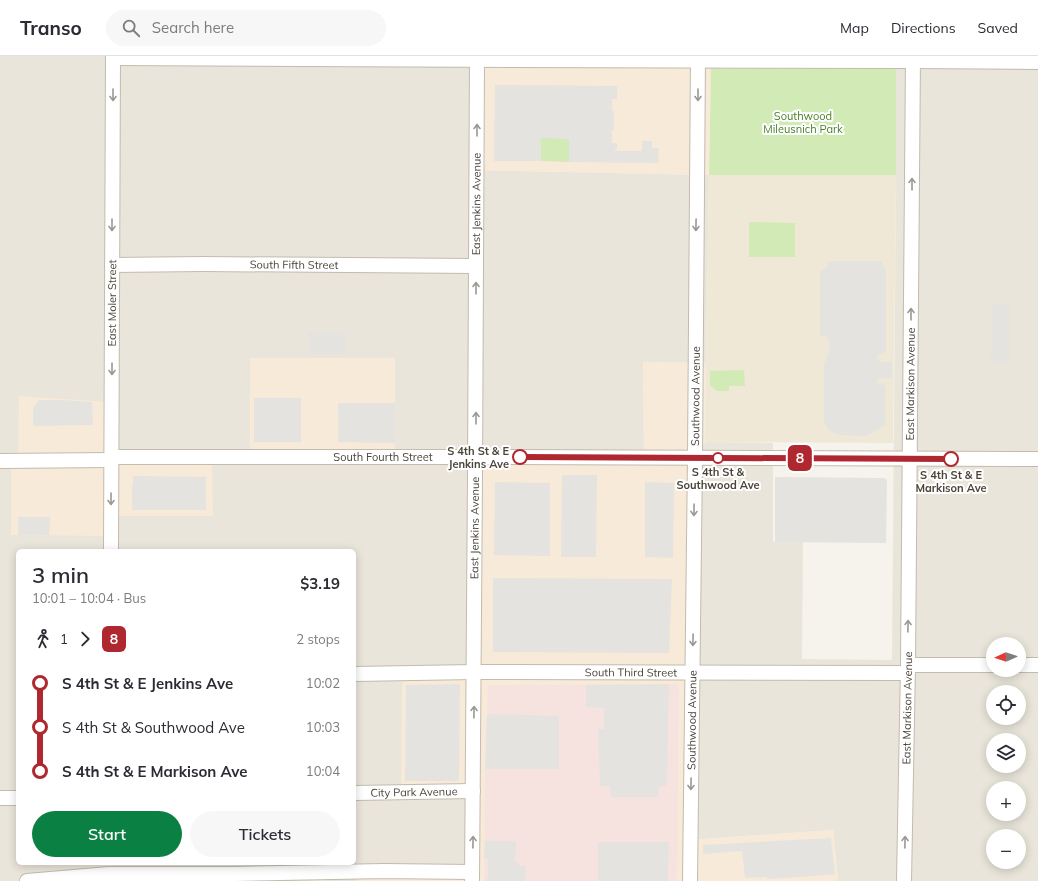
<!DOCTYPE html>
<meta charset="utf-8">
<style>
:root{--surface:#fff;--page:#f7f7f7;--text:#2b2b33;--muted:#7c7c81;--line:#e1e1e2;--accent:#0b8043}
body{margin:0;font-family:Mulish,sans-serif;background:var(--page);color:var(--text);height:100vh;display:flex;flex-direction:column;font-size:15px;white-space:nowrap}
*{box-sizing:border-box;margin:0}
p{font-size:13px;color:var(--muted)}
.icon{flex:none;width:22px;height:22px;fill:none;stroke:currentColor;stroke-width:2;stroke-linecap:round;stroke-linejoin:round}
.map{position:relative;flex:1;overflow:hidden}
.side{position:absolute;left:16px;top:493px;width:340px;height:316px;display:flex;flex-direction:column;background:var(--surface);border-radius:6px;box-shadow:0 2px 10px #0003}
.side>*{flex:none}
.badge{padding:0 8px;border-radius:6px;font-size:14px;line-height:26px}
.needle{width:26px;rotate:267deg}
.buttons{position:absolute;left:986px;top:581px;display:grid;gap:8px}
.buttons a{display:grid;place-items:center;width:40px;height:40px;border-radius:50%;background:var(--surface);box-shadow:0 2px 10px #0003;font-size:20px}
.map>.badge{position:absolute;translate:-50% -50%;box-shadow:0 0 0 2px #fff}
.legs{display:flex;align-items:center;gap:6px;height:44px;padding:0 16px;font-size:13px}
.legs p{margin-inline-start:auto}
.summary{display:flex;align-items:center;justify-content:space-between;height:68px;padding:0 16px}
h1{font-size:22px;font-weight:600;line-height:30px}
.primary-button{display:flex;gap:8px;margin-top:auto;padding:8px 16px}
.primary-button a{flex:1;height:46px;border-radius:24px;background:var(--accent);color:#fff;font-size:16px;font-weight:600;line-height:46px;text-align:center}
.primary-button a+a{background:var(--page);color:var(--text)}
ul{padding:0 16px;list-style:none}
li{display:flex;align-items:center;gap:14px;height:44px;font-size:15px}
li i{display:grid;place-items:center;width:6px;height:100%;margin:0 5px;background:currentColor}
li i::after{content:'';width:10px;height:10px;margin:-5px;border:3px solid;border-radius:50%;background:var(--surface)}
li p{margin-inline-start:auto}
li:first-child i{background:linear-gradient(#0000 50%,currentColor 0)}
li:last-child i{background:linear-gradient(currentColor 50%,#0000 0)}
header{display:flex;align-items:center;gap:24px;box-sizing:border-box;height:56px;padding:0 20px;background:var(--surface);border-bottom:1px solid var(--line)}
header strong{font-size:19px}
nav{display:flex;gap:22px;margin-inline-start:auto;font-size:14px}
.search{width:280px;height:36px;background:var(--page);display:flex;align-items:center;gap:10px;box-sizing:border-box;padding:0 14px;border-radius:22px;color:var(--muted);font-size:15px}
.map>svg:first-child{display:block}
.residential{fill:#eae5da;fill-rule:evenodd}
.commercial{fill:#f7ead8}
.education{fill:#efe8d6}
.medical{fill:#f6e3e0}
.green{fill:#d2eab5}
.parking{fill:#e5e3e0}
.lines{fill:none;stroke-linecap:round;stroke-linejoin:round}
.minor-casing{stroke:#c2bbae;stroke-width:16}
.minor{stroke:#fff;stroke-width:14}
.oneway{stroke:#9c9892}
.line-1-casing{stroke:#fff;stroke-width:9}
.line-1{stroke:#af272f;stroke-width:6}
.stop-1-dot{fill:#fff;stroke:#af272f;stroke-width:2}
.labels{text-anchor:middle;stroke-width:4;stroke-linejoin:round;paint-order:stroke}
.park-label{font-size:11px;fill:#4a7f2a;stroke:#fff}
.street-label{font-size:11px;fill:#4b4439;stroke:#fff}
.stop-label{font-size:11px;font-weight:bold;fill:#4b4439;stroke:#fff}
</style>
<header>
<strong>Transo</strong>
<div class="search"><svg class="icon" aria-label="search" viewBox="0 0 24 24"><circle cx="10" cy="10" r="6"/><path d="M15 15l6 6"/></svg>Search here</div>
<nav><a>Map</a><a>Directions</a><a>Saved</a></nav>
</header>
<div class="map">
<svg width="1038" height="825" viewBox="0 0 1038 825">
<rect width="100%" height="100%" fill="#f6f3ec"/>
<!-- residential -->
<path class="residential" d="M0,0H1038V825H838L833,774L690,784L694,401L705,386L773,387V486H803L802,603L892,604L896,119V13H711L696,5L472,114L709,119L706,307L643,306L644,402L472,737V815L255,813V807H354V495H18V807H186V818L109,820L18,825H0ZM11,405H18L213,460H109L12,479ZM993,588H1019V614H993ZM993,636H1019V662H993ZM993,684H1019V710H993ZM993,732H1019V758H993ZM993,780H1019V806H993Z"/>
<!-- commercial -->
<g class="commercial">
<path d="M696,5L711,13L709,119L472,114L473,7Z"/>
<path d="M250,302H395V398L250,399Z"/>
<path d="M643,306L706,307L705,386L694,401L690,784L833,774L838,825H18L109,820L186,818V807H255V813L472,815V737L401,738L402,616H472L475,405L644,402Z"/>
<path d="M19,340L108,346V401H212L213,460H109V480L11,479V405H18Z"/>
</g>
<!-- education -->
<path class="education" d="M709,119H896L893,387L705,386Z"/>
<!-- medical -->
<path class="medical" d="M678,628L679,629L677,825H484L485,713L488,629Z"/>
<!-- green -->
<g class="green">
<path d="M711,13H896V119H709Z"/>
<path d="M541,82H569V106L541,105Z"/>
<path d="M749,166L795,167V201H749Z"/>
<path d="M744,314L745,330H729V335H717L710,329V315Z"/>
</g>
<!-- parking -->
<g class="parking">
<path d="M495,29L617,30V43H612V55H614V74H612V87H617V93H615V95H642V85H652V92H659L658,107L569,106V83L541,82V105H494Z"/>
<path d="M829,205H881L886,215V295L878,299L877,303L881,306H892V322H879L877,325L878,328L883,327L886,332L885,369L867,380L840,379L833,377L827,372L824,365V309L829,294V284L825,280H820V216L827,211Z"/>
<path d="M992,248H1009V305L1007,307H991Z"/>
<rect x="309" y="277" width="36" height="21"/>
<rect x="254" y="342" width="47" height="44"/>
<path d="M39,344H62L92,346L93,369L33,370V352Z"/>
<path d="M338,347H395V387L338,386Z"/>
<path d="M562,419H597L596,501H561Z"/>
<path d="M133,420L206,421V454H132V430L133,427Z"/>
<path d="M775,421L884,422L887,424L886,487L775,486Z"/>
<path d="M495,426L550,427V500L494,499Z"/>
<path d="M645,426L674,427L673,502L645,501Z"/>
<path d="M18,461H50L49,479H18Z"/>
<path d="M493,522L672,523L669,597L493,596Z"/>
<path d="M460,628L459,725H405L406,629Z"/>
<path d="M669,628L667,727L665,730L660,731L658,732V741H611L610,730H600L598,673H604V652L586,651V629Z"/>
<path d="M487,658L559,660V713H485Z"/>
<path d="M831,782L835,818L814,820L767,823V821L745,822L742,795L703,798V789Z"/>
<path d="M485,785H516L515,806L519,807V810H526L525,825H486L488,822V803H484Z"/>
<path d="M598,786H669L668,825H598Z"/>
<rect x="186" y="807" width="69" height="6"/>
<rect x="327" y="822" width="30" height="3"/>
</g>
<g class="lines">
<defs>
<g id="minor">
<path d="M113,2L510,4L913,5L1038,6"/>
<path id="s1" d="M112,209L203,208L476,210"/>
<path id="s2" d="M111,401H491L1038,403"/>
<path d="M0,405L112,404"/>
<path id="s3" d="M111,495L113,0"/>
<path d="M908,609H993"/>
<path d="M1019,609H1038"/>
<path id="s4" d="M354,618L474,616L908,617"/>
<path id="s5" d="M354,737L473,735"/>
<path d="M0,742H18"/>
<path d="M27,825L109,818H235L384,815L472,816"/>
<path id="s6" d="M472,825L475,420L477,0"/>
<path id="s7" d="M690,825L695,401L698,0"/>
<path id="s8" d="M904,825L908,609L913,0"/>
</g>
</defs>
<!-- minor casing -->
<use href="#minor" class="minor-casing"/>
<!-- minor -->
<use href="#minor" class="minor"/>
</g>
<!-- one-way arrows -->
<defs><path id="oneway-shaft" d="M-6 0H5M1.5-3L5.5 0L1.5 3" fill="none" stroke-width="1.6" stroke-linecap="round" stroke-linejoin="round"/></defs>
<g class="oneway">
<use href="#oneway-shaft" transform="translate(113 39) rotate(90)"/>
<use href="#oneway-shaft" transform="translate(698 39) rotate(90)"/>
<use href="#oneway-shaft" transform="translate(477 74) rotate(-90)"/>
<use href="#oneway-shaft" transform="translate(912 128) rotate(-90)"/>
<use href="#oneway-shaft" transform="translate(112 169) rotate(90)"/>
<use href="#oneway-shaft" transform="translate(696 169) rotate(91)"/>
<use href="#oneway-shaft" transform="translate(476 232) rotate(-90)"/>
<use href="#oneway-shaft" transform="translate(911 258) rotate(-90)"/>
<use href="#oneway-shaft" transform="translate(112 313) rotate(90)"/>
<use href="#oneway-shaft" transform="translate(476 362) rotate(-90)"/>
<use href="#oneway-shaft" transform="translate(111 443) rotate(90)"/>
<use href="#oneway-shaft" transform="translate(694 454) rotate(91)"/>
<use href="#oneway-shaft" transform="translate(908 570) rotate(-89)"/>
<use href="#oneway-shaft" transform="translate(693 584) rotate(91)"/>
<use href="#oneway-shaft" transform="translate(474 656) rotate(-89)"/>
<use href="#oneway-shaft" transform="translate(691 728) rotate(91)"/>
<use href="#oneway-shaft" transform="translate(473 786) rotate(-89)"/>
<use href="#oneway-shaft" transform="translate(905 786) rotate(-89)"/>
</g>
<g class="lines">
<defs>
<path id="line-1" d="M520,401L951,403"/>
</defs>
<!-- line-1 casing -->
<use href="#line-1" class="line-1-casing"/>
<!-- line-1 -->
<use href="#line-1" class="line-1"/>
</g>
<!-- markers -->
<g class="stop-1-dot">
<circle cx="520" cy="401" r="7"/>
<circle cx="718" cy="402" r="5"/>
<circle cx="951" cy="403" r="7"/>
</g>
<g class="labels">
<!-- park labels -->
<g class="park-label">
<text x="803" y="64">Southwood<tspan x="803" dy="13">Mileusnich Park</tspan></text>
</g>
<!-- street labels -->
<g class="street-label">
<text dy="4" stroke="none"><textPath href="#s6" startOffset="677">East Jenkins Avenue</textPath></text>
<text dy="4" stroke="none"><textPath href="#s1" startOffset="182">South Fifth Street</textPath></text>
<text dy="4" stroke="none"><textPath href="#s3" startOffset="248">East Moler Street</textPath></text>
<text dy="4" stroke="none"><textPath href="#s8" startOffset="497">East Markison Avenue</textPath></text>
<text dy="4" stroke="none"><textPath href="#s7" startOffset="485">Southwood Avenue</textPath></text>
<text dy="4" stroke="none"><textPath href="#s2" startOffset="272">South Fourth Street</textPath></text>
<text dy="4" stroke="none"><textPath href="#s6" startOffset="353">East Jenkins Avenue</textPath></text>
<text dy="4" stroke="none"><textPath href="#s4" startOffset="277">South Third Street</textPath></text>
<text dy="4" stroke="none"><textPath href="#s8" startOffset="173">East Markison Avenue</textPath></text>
<text dy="4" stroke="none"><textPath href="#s7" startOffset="161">Southwood Avenue</textPath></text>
<text dy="4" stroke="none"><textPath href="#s5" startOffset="60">City Park Avenue</textPath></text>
</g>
<!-- stop labels -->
<g class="stop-label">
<text x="509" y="399" text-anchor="end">S 4th St &amp; E<tspan x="509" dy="13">Jenkins Ave</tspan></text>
<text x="718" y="420">S 4th St &amp;<tspan x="718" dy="13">Southwood Ave</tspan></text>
<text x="951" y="423">S 4th St &amp; E<tspan x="951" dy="13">Markison Ave</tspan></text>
</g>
</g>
</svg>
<div class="buttons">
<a><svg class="needle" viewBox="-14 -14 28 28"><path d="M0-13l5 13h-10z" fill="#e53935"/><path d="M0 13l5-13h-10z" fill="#7c7c81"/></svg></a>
<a><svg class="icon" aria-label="locate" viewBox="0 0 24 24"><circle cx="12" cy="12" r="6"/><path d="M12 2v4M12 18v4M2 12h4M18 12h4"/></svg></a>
<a><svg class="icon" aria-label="layers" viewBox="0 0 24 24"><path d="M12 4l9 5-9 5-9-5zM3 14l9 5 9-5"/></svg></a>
<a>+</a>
<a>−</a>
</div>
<b class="badge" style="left:800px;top:402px;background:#af272f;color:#fff">8</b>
<section class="side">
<div class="summary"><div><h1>3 min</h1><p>10:01 – 10:04 · Bus</p></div><b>$3.19</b></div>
<div class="legs"><svg class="icon" aria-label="walk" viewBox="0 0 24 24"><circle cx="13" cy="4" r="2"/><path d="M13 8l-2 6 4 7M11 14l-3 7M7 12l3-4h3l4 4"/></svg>1<svg class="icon" aria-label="forward" viewBox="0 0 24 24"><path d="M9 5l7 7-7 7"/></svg><b class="badge" style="background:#af272f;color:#fff">8</b><p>2 stops</p></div>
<ul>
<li><i style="color:#af272f"></i><b>S 4th St &amp; E Jenkins Ave</b><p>10:02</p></li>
<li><i style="color:#af272f"></i><span>S 4th St &amp; Southwood Ave</span><p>10:03</p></li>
<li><i style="color:#af272f"></i><b>S 4th St &amp; E Markison Ave</b><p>10:04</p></li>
</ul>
<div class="primary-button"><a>Start</a><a>Tickets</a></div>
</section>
</div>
